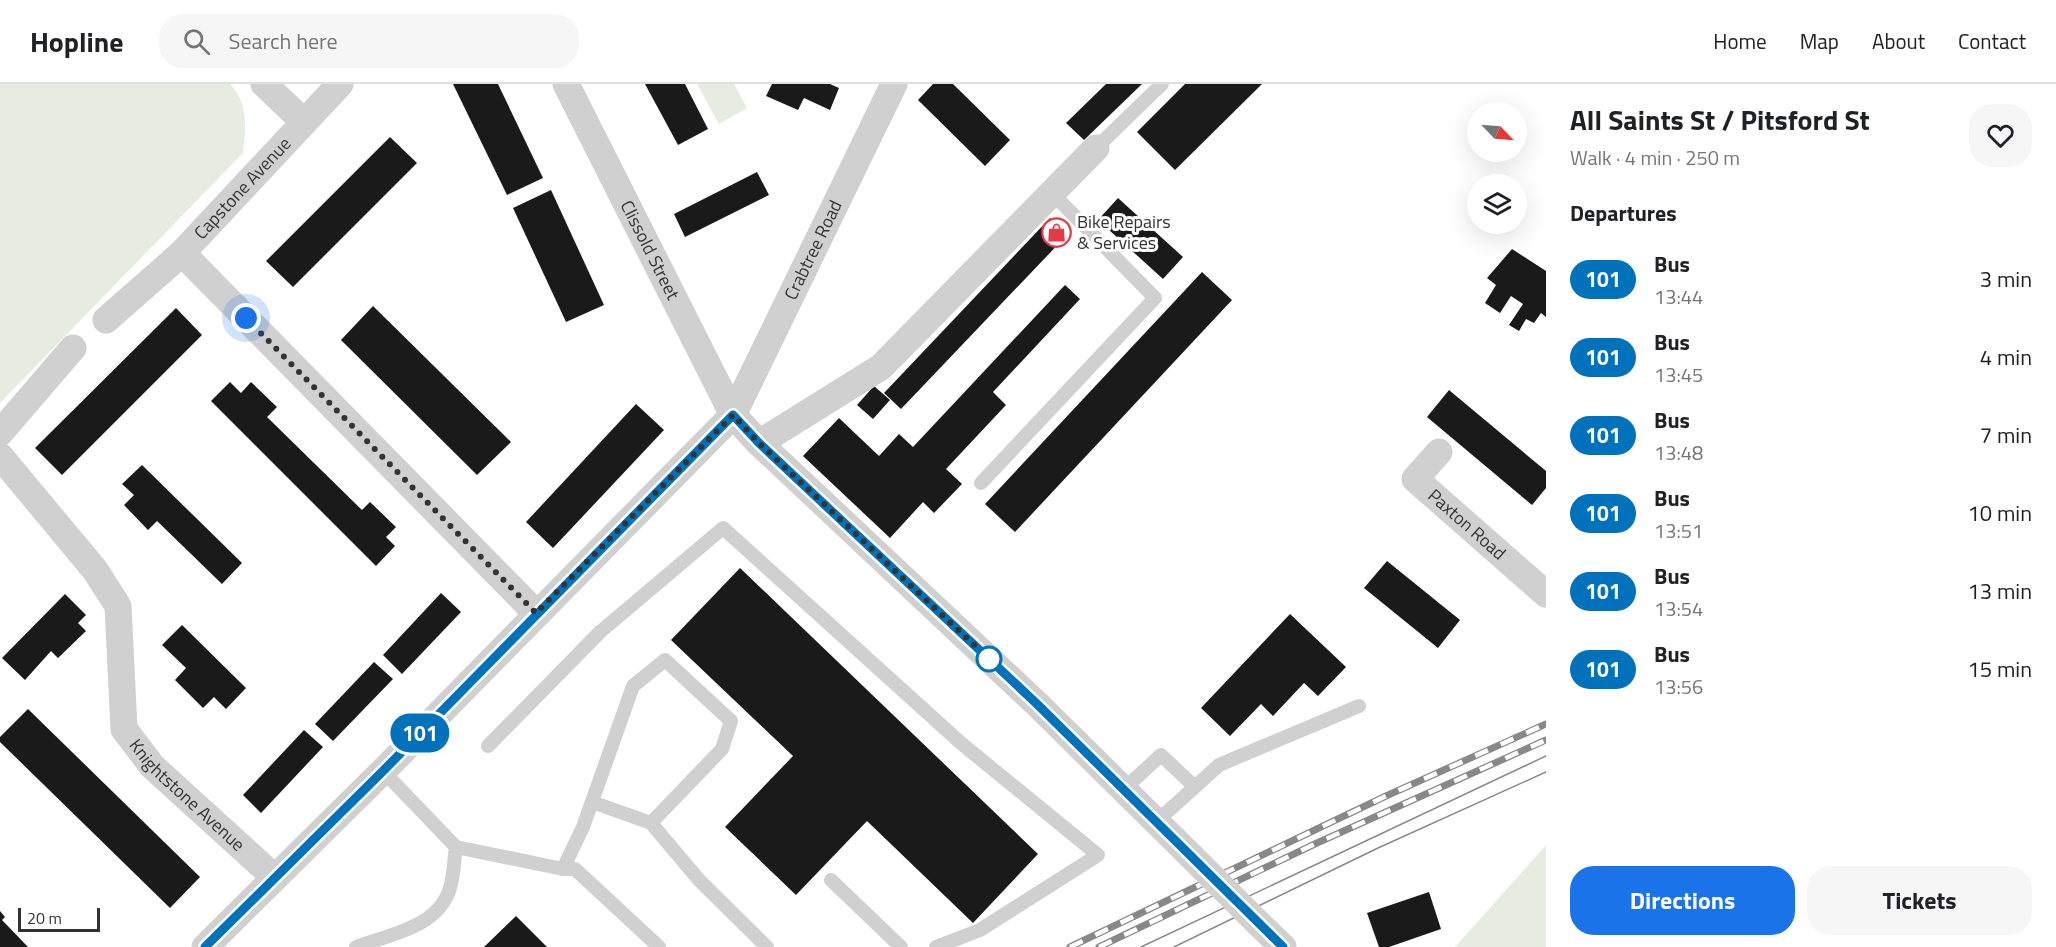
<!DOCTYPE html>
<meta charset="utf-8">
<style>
:root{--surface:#fff;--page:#f6f6f6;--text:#202124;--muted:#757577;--line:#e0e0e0;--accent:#1a73e8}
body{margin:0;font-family:"Titillium Web",sans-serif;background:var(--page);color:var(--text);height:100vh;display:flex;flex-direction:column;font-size:22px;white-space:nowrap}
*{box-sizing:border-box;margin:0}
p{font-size:20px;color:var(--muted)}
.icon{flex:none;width:33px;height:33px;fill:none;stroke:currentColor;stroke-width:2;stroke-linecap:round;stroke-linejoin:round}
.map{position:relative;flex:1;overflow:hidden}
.side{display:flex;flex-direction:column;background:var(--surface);width:510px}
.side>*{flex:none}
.badge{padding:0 12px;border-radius:20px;font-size:21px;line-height:39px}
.needle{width:39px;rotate:115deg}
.buttons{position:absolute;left:1467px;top:18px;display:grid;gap:12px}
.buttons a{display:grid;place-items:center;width:60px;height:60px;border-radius:50%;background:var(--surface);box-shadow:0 6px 24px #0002;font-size:30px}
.scale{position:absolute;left:18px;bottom:15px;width:82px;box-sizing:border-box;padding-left:6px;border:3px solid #333;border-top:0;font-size:16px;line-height:21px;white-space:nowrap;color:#333;-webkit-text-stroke:4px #fff;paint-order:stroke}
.you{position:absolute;width:30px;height:30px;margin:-15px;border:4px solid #fff;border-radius:50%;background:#1a73e8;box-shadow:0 0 0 9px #1a73e833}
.map>.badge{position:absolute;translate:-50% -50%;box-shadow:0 0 0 3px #fff}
h2{padding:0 24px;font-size:22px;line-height:54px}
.round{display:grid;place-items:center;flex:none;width:63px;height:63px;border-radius:24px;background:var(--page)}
.overview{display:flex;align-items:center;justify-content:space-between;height:102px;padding:0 24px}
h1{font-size:28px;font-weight:700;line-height:45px}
.action{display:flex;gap:12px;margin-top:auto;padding:12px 24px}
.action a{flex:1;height:69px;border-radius:24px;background:var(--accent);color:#fff;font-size:24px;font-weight:700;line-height:69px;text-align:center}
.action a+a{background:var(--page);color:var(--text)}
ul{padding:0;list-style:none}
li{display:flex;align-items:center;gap:18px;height:78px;padding:0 24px}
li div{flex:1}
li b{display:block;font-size:22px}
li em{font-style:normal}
li .badge{min-width:66px;font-weight:700;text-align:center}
header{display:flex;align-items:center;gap:36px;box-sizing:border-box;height:84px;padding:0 30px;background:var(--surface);border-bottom:2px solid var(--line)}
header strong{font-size:28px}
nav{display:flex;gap:33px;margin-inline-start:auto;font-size:21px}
.search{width:420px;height:54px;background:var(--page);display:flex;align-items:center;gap:15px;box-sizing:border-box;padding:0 21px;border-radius:24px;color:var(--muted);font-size:22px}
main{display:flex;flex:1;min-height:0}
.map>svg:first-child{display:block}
.green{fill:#e6ecdf}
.building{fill:#1a1a1a}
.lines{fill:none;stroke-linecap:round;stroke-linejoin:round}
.lane{stroke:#d0d0d0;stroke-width:14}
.street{stroke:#d0d0d0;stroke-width:27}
.tram{stroke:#888;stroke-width:1.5}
.rail-casing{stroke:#888;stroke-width:7}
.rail{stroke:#fff;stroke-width:4.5;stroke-dasharray:14;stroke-linecap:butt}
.street-bridge{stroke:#d0d0d0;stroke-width:27}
.line-casing{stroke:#fff;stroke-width:14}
.line{stroke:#0072bc;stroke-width:9}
.walk{stroke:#333;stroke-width:6;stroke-dasharray:0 10.8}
.stop-dot{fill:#fff;stroke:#0072bc;stroke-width:3}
.labels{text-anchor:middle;stroke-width:6;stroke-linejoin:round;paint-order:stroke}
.street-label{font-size:18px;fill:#333;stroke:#fff}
.poi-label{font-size:18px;fill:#333;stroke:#fff;text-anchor:start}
</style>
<header>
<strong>Hopline</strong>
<div class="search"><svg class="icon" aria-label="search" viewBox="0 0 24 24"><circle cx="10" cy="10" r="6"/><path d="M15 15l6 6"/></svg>Search here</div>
<nav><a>Home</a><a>Map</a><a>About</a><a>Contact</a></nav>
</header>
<main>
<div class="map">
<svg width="1546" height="863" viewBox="0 0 1546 863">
<rect width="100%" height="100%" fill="#fff"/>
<!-- green -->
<g class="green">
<path d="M0,0H230C249,20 246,43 243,69L0,319Z"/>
<path d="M697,0H734L747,24L719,40Z"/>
<path d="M1546,761V863H1455Z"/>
</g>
<!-- building -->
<g class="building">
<path d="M453,0H498L543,94L507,111Z"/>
<path d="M645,0H685L708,45L678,61Z"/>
<path d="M772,0H830L839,4L830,26L804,14L798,26L766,12Z"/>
<path d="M933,0H953L1010,56L985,82L918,16Z"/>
<path d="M1106,0H1142L1084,56L1066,39Z"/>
<path d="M1185,0H1262L1175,86L1137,48Z"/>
<path d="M390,53L417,79L293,203L266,177Z"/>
<path d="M757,88L769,111L685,153L674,130Z"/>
<path d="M551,106L604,221L566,238L513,124Z"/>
<path d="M1118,114L1183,173L1163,195L1098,136Z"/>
<path d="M1050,134L1067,151L901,325L884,309Z"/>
<path d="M1512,165L1546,187V233L1541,229L1534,239L1526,235L1519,247L1509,241L1523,220L1511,212L1500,229L1485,219L1496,201L1487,194Z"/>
<path d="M1202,188L1232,216L1015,448L985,420Z"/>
<path d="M1065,201L1080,215L993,308L1006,321L946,385L962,400L934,429L923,418L890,454L803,372L839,334L879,372L899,350L913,363Z"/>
<path d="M373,222L511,358L477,391L341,256Z"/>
<path d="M176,224L202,251L62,391L35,364Z"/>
<path d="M230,298L241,309L251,298L277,323L267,333L362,426L370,418L396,443L386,453L395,462L376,482L211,317Z"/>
<path d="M874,302L890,316L873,335L857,321Z"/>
<path d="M1449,306L1546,387V404L1532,421L1427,333Z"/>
<path d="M636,320L664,346L553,464L526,438Z"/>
<path d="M142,381L242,479L222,500L157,437L148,446L124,421L134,411L122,400Z"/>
<path d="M1387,477L1460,536L1438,564L1364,504Z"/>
<path d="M740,484L1038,770L973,839L867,737L796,811L725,743L793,672L671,556Z"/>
<path d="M441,509L461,528L402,590L383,571Z"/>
<path d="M65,510L86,531L78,539L86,547L58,574L51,567L25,596L2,574Z"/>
<path d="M1290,530L1346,583L1318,612L1304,599L1273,632L1261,620L1230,652L1201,624Z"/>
<path d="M182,541L246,604L226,625L214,613L203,624L175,596L186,584L162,561Z"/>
<path d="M374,578L393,595L333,657L315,640Z"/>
<path d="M28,625L200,793L170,824L0,658V653Z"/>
<path d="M304,646L323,663L261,729L243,711Z"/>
<path d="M1429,808L1441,845L1389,863H1379L1367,829Z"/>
<path d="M0,827L5,833L2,836L28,863H0Z"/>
<path d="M516,832L547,863H484Z"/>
</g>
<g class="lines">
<!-- lane -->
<g class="lane">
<path d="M1096,64L1162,0"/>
<path d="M981,399L1155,214L1052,109"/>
<path d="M488,662L600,548L723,444L962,660L1098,771L980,846L936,863"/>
<path d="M1123,706L1161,671L1195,703"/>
<path d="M1156,738L1219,681L1359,622"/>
<path d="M651,739L699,796L767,863"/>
<path d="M456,763L563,785H575L659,863"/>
<path d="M563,785L583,743L633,602L665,576L731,637L722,665L651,739L592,718"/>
<path d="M831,796L901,863"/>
<path d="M356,863C390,850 438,844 450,804C454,791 454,776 456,763L383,687"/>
</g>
<!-- street -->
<g class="street">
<path d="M264,0L304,38"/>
<path id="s1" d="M566,0L733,331L759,359L1037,620L1191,772"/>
<path d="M182,169L536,529"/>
<path id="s2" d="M106,236L182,169L340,0"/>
<path d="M0,349L73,264"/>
<path d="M759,359L881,283L1096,64"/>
<path id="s3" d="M1439,368L1415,395L1546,510"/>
<path id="s4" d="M0,372L95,486L118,522L124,645L152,682L274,793"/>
<path d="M1259,840L1283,863"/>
<path id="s5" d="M205,863L383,687L733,331L894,0"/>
</g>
<!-- tram -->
<g class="tram">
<path d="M1141,863L1546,672"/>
<path d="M1174,863L1378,764L1546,688"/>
</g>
<defs>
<g id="rail">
<path d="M1070,863L1386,712L1546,640"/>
<path d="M1099,863L1317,759L1546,656"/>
</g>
</defs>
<!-- rail casing -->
<use href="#rail" class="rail-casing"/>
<!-- rail -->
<use href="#rail" class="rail"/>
<!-- street-bridge -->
<path class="street-bridge" d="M1191,772L1259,840"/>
</g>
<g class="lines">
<defs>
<path id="line" d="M205,863L383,687L733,331L759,359L1037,620L1283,863"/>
</defs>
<!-- line casing -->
<use href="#line" class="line-casing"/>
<!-- line -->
<use href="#line" class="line"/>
<!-- walk -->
<path class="walk" d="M246,234L536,529L733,331L759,359L989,575"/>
</g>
<!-- icons -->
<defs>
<symbol id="shop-ring" viewBox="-11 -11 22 22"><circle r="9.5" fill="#fff" stroke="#e63946" stroke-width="1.5"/><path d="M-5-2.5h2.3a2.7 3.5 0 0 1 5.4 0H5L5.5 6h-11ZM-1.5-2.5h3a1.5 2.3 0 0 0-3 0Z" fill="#e63946"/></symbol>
</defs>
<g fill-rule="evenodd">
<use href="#shop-ring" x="1040" y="132" width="33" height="33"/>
</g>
<!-- markers -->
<circle class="stop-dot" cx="989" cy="575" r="12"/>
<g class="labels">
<!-- street labels -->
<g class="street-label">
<text dy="6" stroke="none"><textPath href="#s2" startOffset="190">Capstone Avenue</textPath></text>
<text dy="6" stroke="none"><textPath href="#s1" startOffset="186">Clissold Street</textPath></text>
<text dy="6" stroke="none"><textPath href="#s5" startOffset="933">Crabtree Road</textPath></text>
<text dy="6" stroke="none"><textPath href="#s3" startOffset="105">Paxton Road</textPath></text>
<text dy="6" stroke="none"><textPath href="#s4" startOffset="406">Knightstone Avenue</textPath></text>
</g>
<!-- poi labels -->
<g class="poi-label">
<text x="1077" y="144">Bike Repairs<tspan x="1077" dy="21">&amp; Services</tspan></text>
</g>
</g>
</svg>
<div class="buttons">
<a><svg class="needle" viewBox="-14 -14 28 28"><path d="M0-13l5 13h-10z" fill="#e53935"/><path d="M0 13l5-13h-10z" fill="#757577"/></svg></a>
<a><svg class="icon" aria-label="layers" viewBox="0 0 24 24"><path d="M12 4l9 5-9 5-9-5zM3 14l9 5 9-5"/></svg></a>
</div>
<div class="scale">20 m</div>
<div class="you" style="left:246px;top:234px"></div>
<b class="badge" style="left:420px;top:649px;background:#0072bc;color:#fff">101</b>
</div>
<section class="side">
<div class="overview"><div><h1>All Saints St / Pitsford St</h1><p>Walk · 4 min · 250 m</p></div><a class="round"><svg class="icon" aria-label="heart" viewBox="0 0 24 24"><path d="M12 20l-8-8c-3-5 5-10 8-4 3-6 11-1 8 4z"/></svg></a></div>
<h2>Departures</h2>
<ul>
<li><span class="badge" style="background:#0072bc;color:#fff">101</span><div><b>Bus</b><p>13:44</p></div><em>3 min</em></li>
<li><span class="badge" style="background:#0072bc;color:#fff">101</span><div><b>Bus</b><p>13:45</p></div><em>4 min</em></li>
<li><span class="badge" style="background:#0072bc;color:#fff">101</span><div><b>Bus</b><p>13:48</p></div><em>7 min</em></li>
<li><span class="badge" style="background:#0072bc;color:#fff">101</span><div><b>Bus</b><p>13:51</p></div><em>10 min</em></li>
<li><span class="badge" style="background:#0072bc;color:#fff">101</span><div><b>Bus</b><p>13:54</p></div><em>13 min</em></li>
<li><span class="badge" style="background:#0072bc;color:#fff">101</span><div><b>Bus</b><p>13:56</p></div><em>15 min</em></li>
</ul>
<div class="action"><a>Directions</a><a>Tickets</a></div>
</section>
</main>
